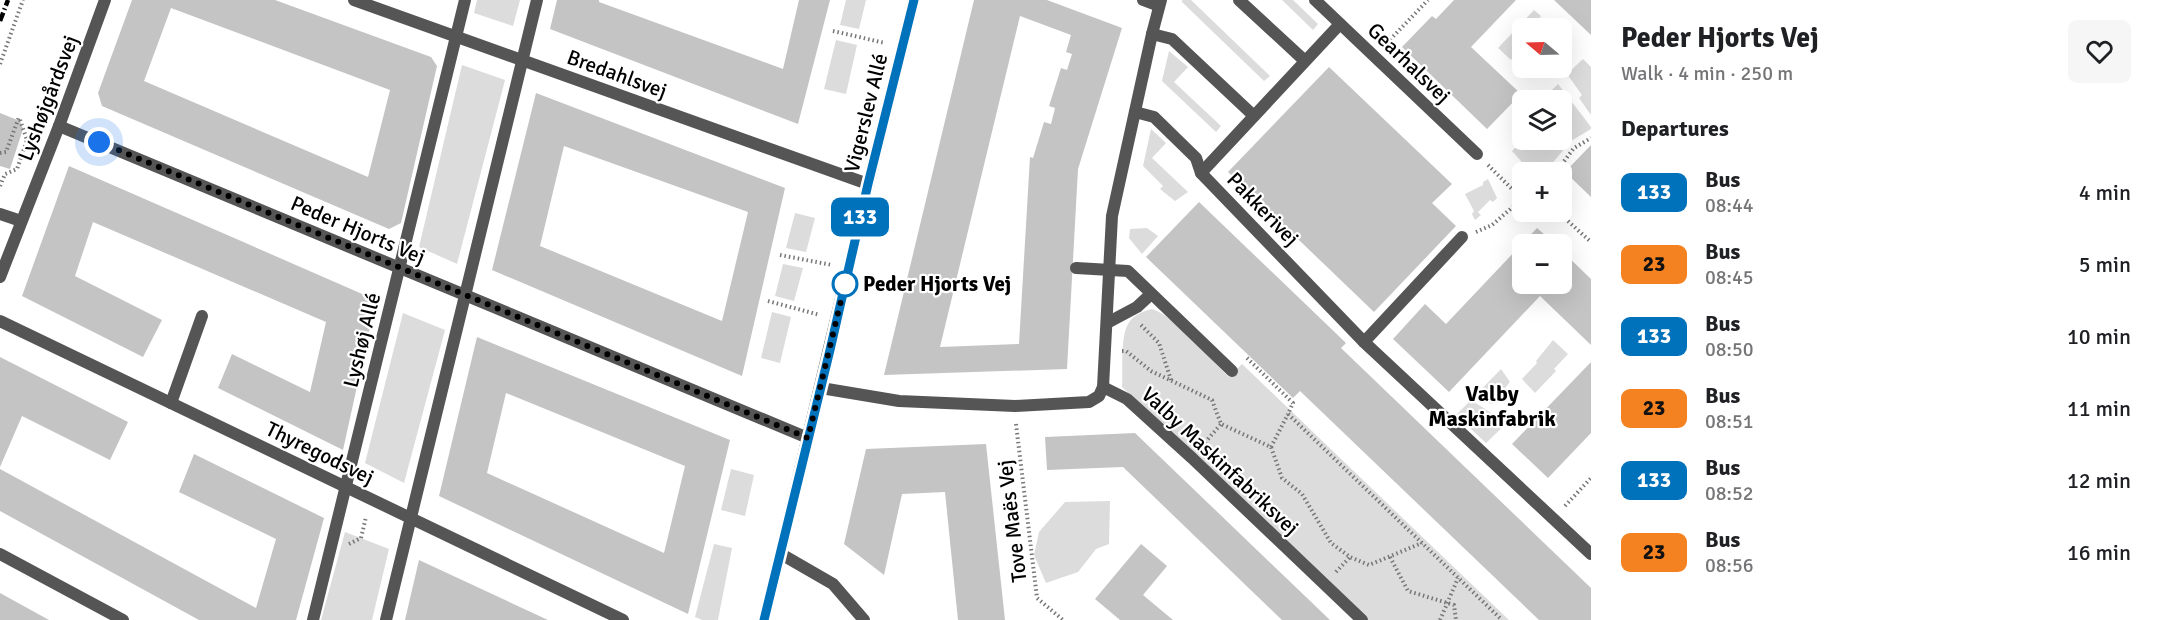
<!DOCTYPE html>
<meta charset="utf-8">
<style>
:root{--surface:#fff;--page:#f6f6f6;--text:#202124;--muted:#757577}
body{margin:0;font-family:Signika,sans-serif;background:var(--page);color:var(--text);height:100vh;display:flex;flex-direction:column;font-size:22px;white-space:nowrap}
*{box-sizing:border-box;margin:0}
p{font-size:20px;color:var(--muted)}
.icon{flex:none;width:33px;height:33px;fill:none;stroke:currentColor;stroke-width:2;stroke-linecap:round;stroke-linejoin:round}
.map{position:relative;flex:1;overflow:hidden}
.panel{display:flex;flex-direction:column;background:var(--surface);width:570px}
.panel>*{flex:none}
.badge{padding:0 12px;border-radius:9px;font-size:21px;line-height:39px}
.needle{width:39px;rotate:289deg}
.fabs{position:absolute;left:1512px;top:18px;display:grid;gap:12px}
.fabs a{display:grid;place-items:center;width:60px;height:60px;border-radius:9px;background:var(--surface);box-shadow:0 6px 24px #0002;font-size:30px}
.you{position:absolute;width:30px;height:30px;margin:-15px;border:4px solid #fff;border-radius:50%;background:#1a73e8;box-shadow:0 0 0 9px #1a73e833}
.map>.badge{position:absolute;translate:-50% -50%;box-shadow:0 0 0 3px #fff}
h2{padding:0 30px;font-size:22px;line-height:54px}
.round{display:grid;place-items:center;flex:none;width:63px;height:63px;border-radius:9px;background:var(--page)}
.headline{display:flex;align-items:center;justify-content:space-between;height:102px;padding:0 30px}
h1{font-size:28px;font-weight:700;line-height:45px}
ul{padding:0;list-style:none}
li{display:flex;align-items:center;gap:18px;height:72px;padding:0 30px}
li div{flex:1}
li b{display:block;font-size:22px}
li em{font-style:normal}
li .badge{min-width:66px;font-weight:700;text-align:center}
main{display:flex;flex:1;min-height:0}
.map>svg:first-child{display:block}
.green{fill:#dcdcdc}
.building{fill:#c4c4c4;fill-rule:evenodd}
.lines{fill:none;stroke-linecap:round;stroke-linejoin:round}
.path{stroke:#777;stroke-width:4;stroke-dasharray:1.5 3;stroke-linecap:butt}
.service{stroke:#555;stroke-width:12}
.minor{stroke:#555;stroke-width:12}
.tertiary{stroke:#555;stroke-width:12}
.rail{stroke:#000;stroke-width:4.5;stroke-dasharray:9 3 1.5 3;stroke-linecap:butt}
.line-casing{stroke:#fff;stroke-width:14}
.line{stroke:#0072bc;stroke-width:9}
.walk{stroke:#000;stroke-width:6;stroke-dasharray:0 10.8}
.stop-dot{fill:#fff;stroke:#0072bc;stroke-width:3}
.labels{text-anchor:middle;stroke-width:4.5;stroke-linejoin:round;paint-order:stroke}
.street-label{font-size:21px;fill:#000;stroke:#fff}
.stop-label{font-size:21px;font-weight:bold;fill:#000;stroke:#fff;text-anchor:start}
.neighbourhood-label{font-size:22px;font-weight:bold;fill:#000;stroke:#fff}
</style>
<main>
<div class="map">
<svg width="1591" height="620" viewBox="0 0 1591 620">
<rect width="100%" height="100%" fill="#fff"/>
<!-- green -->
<g class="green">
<path d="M477,0H520L513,26L474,13Z"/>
<path d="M846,0H866L859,29L840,25Z"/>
<path d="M1182,0H1191L1270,76L1264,81L1182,2Z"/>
<path d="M1282,0H1293L1318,24L1313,30Z"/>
<path d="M1534,10L1541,16L1532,28H1522V43L1511,60L1498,48Z"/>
<path d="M836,40L857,45L846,94L824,89Z"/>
<path d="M1169,51L1188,67L1174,82L1221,126L1216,132L1162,81Z"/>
<path d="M1583,59L1591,67V115L1579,98L1582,95L1567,74Z"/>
<path d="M462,65L505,80L457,264L419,247Z"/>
<path d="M1558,84L1591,127V129L1571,141L1562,131V100H1542Z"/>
<path d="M1151,129L1166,143L1152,158L1188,192L1175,201L1160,189L1163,186L1143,166Z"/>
<path d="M1523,140H1555L1565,148L1545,172H1531L1512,151Z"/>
<path d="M1488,179L1497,198L1493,202L1490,200L1478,212L1481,215L1475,220L1472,214L1474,211L1465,194L1483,185V182Z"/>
<path d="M795,213L815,218L806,252L786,248Z"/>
<path d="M1147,228L1158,236L1142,254L1129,238L1130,229Z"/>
<path d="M783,264L803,268L794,301L775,296Z"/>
<path d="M1152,309C1172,314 1212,361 1229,377L1242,364L1509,620H1365L1122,387C1123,371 1120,338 1128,324C1132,316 1143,311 1152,309Z"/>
<path d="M772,312L791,317L780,363L761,358Z"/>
<path d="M403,313L445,330L404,483L365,463Z"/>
<path d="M1553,340L1568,354L1554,369L1556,371L1535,393L1522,379L1537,363L1536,361Z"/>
<path d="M1501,369L1510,382L1492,404L1474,397Z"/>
<path d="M1471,400L1507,423L1486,443L1456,415Z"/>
<path d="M731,469L754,475L745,516L721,510Z"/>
<path d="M1110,501L1109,544L1096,549L1078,572L1046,583L1034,555L1039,532L1065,502Z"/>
<path d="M345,532L389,549L372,620H321Z"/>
<path d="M714,544L732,548L718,620H702L695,617Z"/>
</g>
<!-- building -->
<g class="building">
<path d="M132,0H275L431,57L437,66L401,223L389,229L102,106L98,93ZM171,8L390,90L368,177L144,81Z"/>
<path d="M557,0H599V2L783,69L799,0H830L798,124L550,29Z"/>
<path d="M974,0H1047L1122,28L1078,169L1067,369L884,375ZM1020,16L1071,35L1066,52L1072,54L1067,70L1061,68L1049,106L1055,108L1051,124L1044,122L1033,158L1030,157L1019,344L940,347Z"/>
<path d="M1454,0H1516L1471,47L1521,94L1487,129L1402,47L1432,16L1436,19Z"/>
<path d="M1554,0H1591V35Z"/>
<path d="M1329,67L1452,184L1432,203L1456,226L1374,312L1228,172Z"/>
<path d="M536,93L785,188L742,376L492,270ZM564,146L748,212L722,321L540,246Z"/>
<path d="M0,113L20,121L23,129L10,169L0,166Z"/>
<path d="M1591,145V197L1565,172Z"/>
<path d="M69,166L376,300L343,450L218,388L232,354L310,392L326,322L93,222L75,276L162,320L143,357L22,296Z"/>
<path d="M1199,202L1346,343L1341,348L1591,588V620H1539L1300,391L1293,398L1146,257Z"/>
<path d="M1537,228L1555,244H1522V284H1562V251L1591,279V345L1540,296L1449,392L1393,339L1425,304L1446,324Z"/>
<path d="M477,337L730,440L688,614L439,496ZM506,393L685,466L664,553L487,473Z"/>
<path d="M0,357L128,422L110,460L22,416L0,467Z"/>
<path d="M1591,362V433L1548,478L1512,444Z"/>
<path d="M1135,433L1330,620H1282L1123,467L1047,470L1045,437Z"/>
<path d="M986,444L1005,620H958L945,492L902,494L884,575L844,544L866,449Z"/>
<path d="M194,454L324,518L296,620H199L0,511V469L256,608L276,539L179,492Z"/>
<path d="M1141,544L1167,566L1143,595L1173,620H1120L1095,599Z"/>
<path d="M419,560L548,620H405Z"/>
<path d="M0,593L49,620H0Z"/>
</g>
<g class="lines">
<!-- path -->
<g class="path">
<path d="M833,31L885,43"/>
<path d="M1387,43L1428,0"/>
<path d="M0,64L23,0"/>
<path d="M0,153L6,152L19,117"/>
<path d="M1488,165L1522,199"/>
<path d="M1556,172L1574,148L1591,138"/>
<path d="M0,186L5,174L17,169L27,140L19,117"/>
<path d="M1558,212L1591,242"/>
<path d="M1476,232L1492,225L1522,199"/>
<path d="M780,255L832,265"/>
<path d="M768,301L820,315"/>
<path d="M1141,325L1159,343L1171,380"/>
<path d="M1122,351H1126L1151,371L1212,400L1221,424L1271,447L1282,478L1302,494L1331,543L1350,557L1369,565L1422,543"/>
<path d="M1247,358L1293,403L1288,414L1502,620"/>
<path d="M1016,424L1037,598L1063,620"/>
<path d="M1202,446L1221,424"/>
<path d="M1271,447L1288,414"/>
<path d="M1565,506L1591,478"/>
<path d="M349,544L361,538L366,517"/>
<path d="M1390,557L1408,591L1454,605L1456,620"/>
<path d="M1336,572L1350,557"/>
<path d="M1440,620L1458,578"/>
</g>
<!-- service -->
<g class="service">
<path d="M1143,0L1159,6"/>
<path d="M1239,0L1305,61"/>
<path d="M1152,34L1172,39L1254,116"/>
<path d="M1135,112L1154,117L1196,158L1201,173"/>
<path d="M0,214L21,221"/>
<path d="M1462,237L1364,342L1591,554"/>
<path d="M1076,268L1128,271L1232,371"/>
<path d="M1107,323L1137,307L1151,294"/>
<path d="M1103,387L1127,399L1192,458L1362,620"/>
<path d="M171,403L202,316"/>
<path d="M781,554L833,584L864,620"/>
</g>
<!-- minor -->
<g class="minor">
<path d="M354,0L868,184"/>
<path d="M1315,0L1477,154"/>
<path d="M1340,24L1201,173L1364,342"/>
<path d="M59,126L808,438"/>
<path d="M0,277L59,126L105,0"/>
<path d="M0,321L623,620"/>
<path d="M821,388L899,401L1015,406L1089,402L1099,396L1103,387L1112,216L1152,34L1161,0"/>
<path d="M0,554L123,620"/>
<path d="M313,620L465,0"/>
<path d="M386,620L537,0"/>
</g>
<!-- tertiary -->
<path class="tertiary" d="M764,620C814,413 862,206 914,0"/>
<!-- rail -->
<path class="rail" d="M0,21L8,0"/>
</g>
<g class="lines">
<defs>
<path id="line" d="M764,620L830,350L868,184L914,0"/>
</defs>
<!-- line casing -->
<use href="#line" class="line-casing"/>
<!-- line -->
<use href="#line" class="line"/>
<!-- walk -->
<path class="walk" d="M99,142L808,438L845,284"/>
</g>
<!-- markers -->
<circle class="stop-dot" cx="845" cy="284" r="12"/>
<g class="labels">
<!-- street labels -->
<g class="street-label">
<text transform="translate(1409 63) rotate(44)" y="7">Gearhalsvej</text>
<text transform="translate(617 74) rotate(20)" y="7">Bredahlsvej</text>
<text transform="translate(48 98) rotate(-69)" y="7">Lyshøjgårdsvej</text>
<text transform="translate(866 113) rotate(-76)" y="7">Vigerslev Allé</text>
<text transform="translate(1263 209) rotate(46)" y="7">Pakkerivej</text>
<text transform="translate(358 230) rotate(23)" y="7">Peder Hjorts Vej</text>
<text transform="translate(362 340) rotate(-76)" y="7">Lyshøj Allé</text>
<text transform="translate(320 453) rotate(26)" y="7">Thyregodsvej</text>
<text transform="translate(1220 461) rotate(43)" y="7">Valby Maskinfabriksvej</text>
<text transform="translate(1012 521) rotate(-97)" y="7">Tove Maës Vej</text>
</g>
<!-- stop labels -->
<g class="stop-label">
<text x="863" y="291">Peder Hjorts Vej</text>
</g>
<!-- neighbourhood labels -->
<g class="neighbourhood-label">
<text x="1492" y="401">Valby<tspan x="1492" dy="25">Maskinfabrik</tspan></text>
</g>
</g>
</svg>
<div class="fabs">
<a><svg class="needle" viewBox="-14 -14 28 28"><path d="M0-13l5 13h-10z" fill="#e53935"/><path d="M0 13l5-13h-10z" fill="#757577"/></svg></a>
<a><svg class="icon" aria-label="layers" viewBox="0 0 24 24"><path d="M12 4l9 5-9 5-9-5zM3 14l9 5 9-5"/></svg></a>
<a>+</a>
<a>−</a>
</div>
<div class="you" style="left:99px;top:142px"></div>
<b class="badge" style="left:860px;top:217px;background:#0072bc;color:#fff">133</b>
</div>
<section class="panel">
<div class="headline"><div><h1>Peder Hjorts Vej</h1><p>Walk · 4 min · 250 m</p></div><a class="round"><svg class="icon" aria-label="heart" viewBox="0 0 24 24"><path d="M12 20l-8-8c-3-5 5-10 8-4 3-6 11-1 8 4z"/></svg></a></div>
<h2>Departures</h2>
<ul>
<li><span class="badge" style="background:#0072bc;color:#fff">133</span><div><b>Bus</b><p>08:44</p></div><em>4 min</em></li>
<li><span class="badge" style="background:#f58220;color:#111">23</span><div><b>Bus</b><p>08:45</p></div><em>5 min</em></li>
<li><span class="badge" style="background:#0072bc;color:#fff">133</span><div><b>Bus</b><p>08:50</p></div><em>10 min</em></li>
<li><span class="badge" style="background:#f58220;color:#111">23</span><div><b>Bus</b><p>08:51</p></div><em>11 min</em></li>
<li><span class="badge" style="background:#0072bc;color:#fff">133</span><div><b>Bus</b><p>08:52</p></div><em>12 min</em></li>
<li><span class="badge" style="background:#f58220;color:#111">23</span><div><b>Bus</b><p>08:56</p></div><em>16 min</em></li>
</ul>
</section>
</main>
